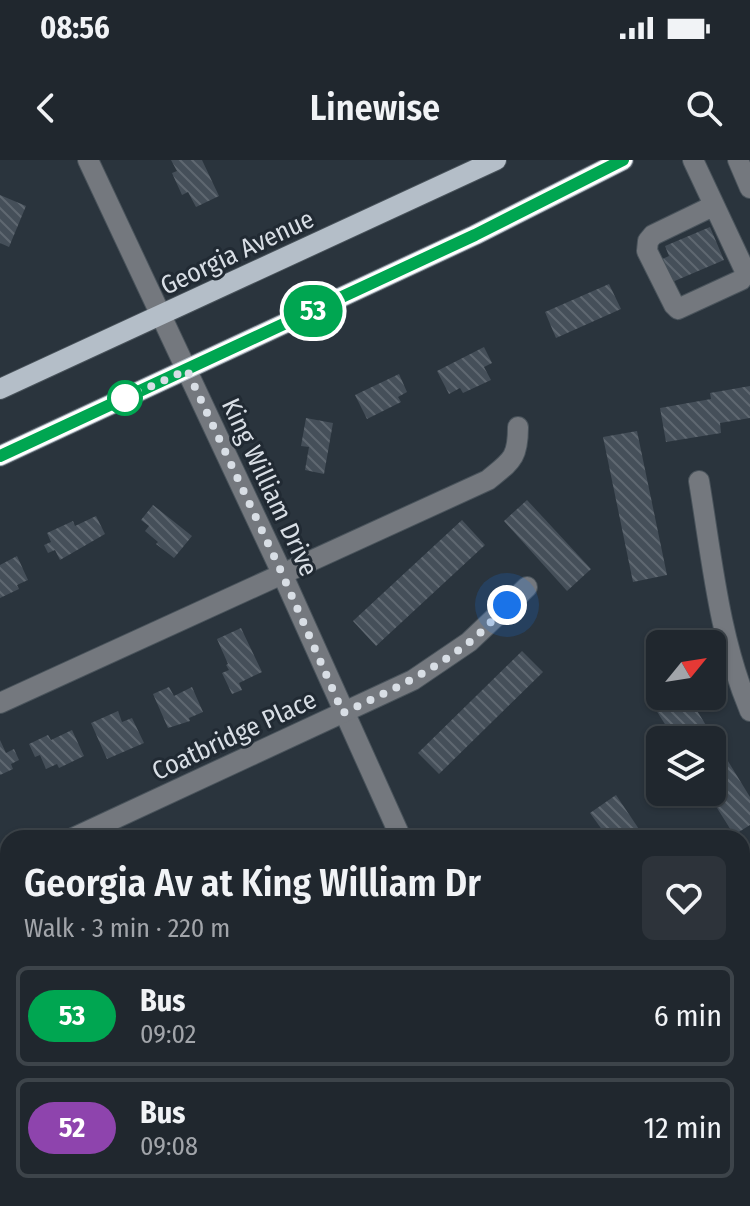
<!DOCTYPE html>
<meta charset="utf-8">
<style>
:root{--surface:#20272e;--page:#2d333a;--text:#f1f3f6;--muted:#a2a5aa;--line:#3d444a}
body{margin:0;font-family:"Fira Sans Condensed",sans-serif;background:var(--page);color:var(--text);height:100vh;display:flex;flex-direction:column;font-size:30px;white-space:nowrap}
*{box-sizing:border-box;margin:0}
p{font-size:26px;color:var(--muted)}
.icon{flex:none;width:44px;height:44px;fill:none;stroke:currentColor;stroke-width:2;stroke-linecap:round;stroke-linejoin:round}
.map{position:relative;flex:1;overflow:hidden}
.side{position:absolute;left:0px;top:670px;width:750px;height:376px;display:flex;flex-direction:column;background:var(--surface);border-radius:24px 24px 0 0;box-shadow:0 2px 6px #0004,0 0 0 2px var(--line)}
.side>*{flex:none}
.badge{padding:0 16px;border-radius:26px;font-size:28px;line-height:52px}
.needle{width:52px;rotate:60deg}
.buttons{position:absolute;left:646px;top:470px;display:grid;gap:16px}
.buttons a{display:grid;place-items:center;width:80px;height:80px;border-radius:12px;background:var(--surface);box-shadow:0 2px 6px #0004,0 0 0 2px var(--line);font-size:40px}
.you{position:absolute;width:40px;height:40px;margin:-20px;border:6px solid #fff;border-radius:50%;background:#1a73e8;box-shadow:0 0 0 12px #1a73e833}
.map>.badge{position:absolute;translate:-50% -50%;box-shadow:0 0 0 4px #fff}
.round{display:grid;place-items:center;flex:none;width:84px;height:84px;border-radius:12px;background:var(--page)}
.head{display:flex;align-items:center;justify-content:space-between;height:136px;padding:0 24px}
h1{font-size:38px;font-weight:600;line-height:60px}
ul{padding:0;list-style:none}
li{display:flex;align-items:center;gap:24px;height:100px;margin:0 16px 12px;padding:0 8px;border:4px solid var(--line);border-radius:12px}
li div{flex:1}
li b{display:block;font-size:30px}
li em{font-style:normal}
li .badge{min-width:88px;font-weight:700;text-align:center}
.status{display:flex;justify-content:space-between;align-items:center;height:56px;padding:0 40px;background:var(--surface);direction:ltr}
.status svg{height:22px;fill:currentColor}
header{display:flex;justify-content:space-between;align-items:center;height:104px;padding:0 24px;background:var(--surface);font-size:36px;font-weight:600}
.map>svg:first-child{display:block}
.building{fill:url(#building-back-hatch)}
.lines{fill:none;stroke-linecap:round;stroke-linejoin:round}
.minor-casing{stroke:#49535b;stroke-width:22}
.major-casing{stroke:#49535b;stroke-width:22}
.minor{stroke:#74787e;stroke-width:20}
.major{stroke:#b4bec8;stroke-width:20}
.line-casing{stroke:#fff;stroke-width:18}
.line{stroke:#00a651;stroke-width:12}
.walk{stroke:#d8dee5;stroke-width:8;stroke-dasharray:0 14.4}
.stop-dot{fill:#fff;stroke:#00a651;stroke-width:4}
.labels{text-anchor:middle;stroke-width:6;stroke-linejoin:round;paint-order:stroke}
.street-label{font-size:26px;fill:#d8dee5;stroke:#212a33}
</style>
<div class="status"><b>08:56</b><svg viewBox="0 0 49 12"><path d="M0 12V9h3v3zM5 12V6h3v6zM10 12V3h3v9zM15 12V0h3v12zM26 1h20v11H26zM47 4h2v5h-2z"/></svg></div>
<header><svg class="icon" aria-label="back" viewBox="0 0 24 24"><path d="M15 5l-7 7 7 7"/></svg>Linewise<svg class="icon" aria-label="search" viewBox="0 0 24 24"><circle cx="10" cy="10" r="6"/><path d="M15 15l6 6"/></svg></header>
<div class="map">
<svg width="750" height="1046" viewBox="0 0 750 1046">
<defs>
<pattern id="building-back-hatch" width="6" height="6" patternUnits="userSpaceOnUse" patternTransform="scale(2)"><rect width="6" height="6" fill="#454f59"/><path d="M-1 5l2 2M0 0l6 6M5-1l2 2" fill="none" stroke="#5f6871"/></pattern>
</defs>
<rect width="100%" height="100%" fill="#2a343d"/>
<!-- building -->
<g class="building">
<path d="M171,0H202L219,36L196,47L188,32L182,35L172,13L177,11Z"/>
<path d="M0,35L26,46L9,87L0,83Z"/>
<path d="M710,67L724,100L670,123L660,100L669,96L665,86Z"/>
<path d="M609,124L621,149L556,178L545,152Z"/>
<path d="M484,187L492,203L484,207L491,220L463,233L460,228L449,234L437,211Z"/>
<path d="M399,214L407,232L398,237L401,242L367,259L355,235Z"/>
<path d="M750,226V258L720,263L721,273L666,282L660,248L711,239L710,233Z"/>
<path d="M306,258L333,263L324,314L305,310L309,287L301,286Z"/>
<path d="M637,271L667,415L633,422L603,277Z"/>
<path d="M527,340L591,409L567,431L504,361Z"/>
<path d="M153,345L192,376L174,398L156,384L158,382L145,371L149,366L141,360Z"/>
<path d="M96,356L105,374L60,400L55,390L48,393L44,385L51,382L47,373L73,361L75,366Z"/>
<path d="M462,360L485,385L376,486L353,461Z"/>
<path d="M17,396L28,420L17,425L19,429L0,438V405Z"/>
<path d="M241,468L262,512L239,523L242,530L232,534L222,513L229,510L226,505L228,504L217,479Z"/>
<path d="M522,491L543,512L439,614L418,593Z"/>
<path d="M169,527L174,536L192,527L203,552L189,558L190,561L168,568L153,534Z"/>
<path d="M680,536H688L750,637V665L734,675L707,632H712V580H675L656,550Z"/>
<path d="M118,551L122,562L132,558L144,583L107,599L91,563Z"/>
<path d="M72,570L84,596L59,608L57,604L46,609L40,595L35,597L29,584L48,575L51,580Z"/>
<path d="M0,580L6,593L14,589L19,600L11,604L13,609L0,615Z"/>
<path d="M616,635L645,678H608L590,653Z"/>
<path d="M750,802V841L742,845V807Z"/>
<path d="M8,805V832L1,833L0,806Z"/>
<path d="M750,897V927L742,929V899Z"/>
<path d="M0,995L8,998V1017L1,1014Z"/>
<path d="M750,1014V1046H701L699,1038H742V1016Z"/>
<path d="M194,1038H228L226,1044L231,1046H197L199,1040Z"/>
<path d="M340,1038H370L367,1046H337Z"/>
<path d="M512,1038H551L547,1046H531Z"/>
</g>
<g class="lines">
<defs>
<g id="minor">
<path d="M88,0L280,409L401,678"/>
<path d="M693,0L746,113L741,120L678,149L674,145L647,91L648,81L653,75L713,46"/>
<path d="M738,0L750,28"/>
<path d="M699,321C712,399 719,478 750,551"/>
<path d="M0,543L488,320C511,301 518,299 518,267"/>
<path d="M73,678L413,520L469,482L527,427"/>
<path d="M1,715L8,711"/>
<path d="M742,739L750,735"/>
<path d="M742,970L750,968"/>
<path d="M434,1046L437,1038"/>
</g>
<g id="major">
<path d="M0,229L496,0"/>
<path d="M0,296L475,75L623,0"/>
</g>
</defs>
<!-- minor casing -->
<use href="#minor" class="minor-casing"/>
<!-- major casing -->
<use href="#major" class="major-casing"/>
<!-- minor -->
<use href="#minor" class="minor"/>
<!-- major -->
<use href="#major" class="major"/>
</g>
<g class="lines">
<defs>
<path id="line" d="M0,296L475,75L623,0"/>
</defs>
<!-- line casing -->
<use href="#line" class="line-casing"/>
<!-- line -->
<use href="#line" class="line"/>
<!-- walk -->
<path class="walk" d="M125,238L187,210L280,409L343,553C386,533 429,513 467,484C482,473 494,458 507,445"/>
</g>
<!-- markers -->
<circle class="stop-dot" cx="125" cy="238" r="16"/>
<g class="labels">
<!-- street labels -->
<g class="street-label">
<text transform="translate(237 92) rotate(-25)" y="9">Georgia Avenue</text>
<text transform="translate(270 327) rotate(65)" y="9">King William Drive</text>
<text transform="translate(234 575) rotate(-25)" y="9">Coatbridge Place</text>
</g>
</g>
</svg>
<div class="buttons">
<a><svg class="needle" viewBox="-14 -14 28 28"><path d="M0-13l5 13h-10z" fill="#e53935"/><path d="M0 13l5-13h-10z" fill="#a2a5aa"/></svg></a>
<a><svg class="icon" aria-label="layers" viewBox="0 0 24 24"><path d="M12 4l9 5-9 5-9-5zM3 14l9 5 9-5"/></svg></a>
</div>
<div class="you" style="left:507px;top:445px"></div>
<b class="badge" style="left:313px;top:151px;background:#00a651;color:#fff">53</b>
<section class="side">
<div class="head"><div><h1>Georgia Av at King William Dr</h1><p>Walk · 3 min · 220 m</p></div><a class="round"><svg class="icon" aria-label="heart" viewBox="0 0 24 24"><path d="M12 20l-8-8c-3-5 5-10 8-4 3-6 11-1 8 4z"/></svg></a></div>
<ul>
<li><span class="badge" style="background:#00a651;color:#fff">53</span><div><b>Bus</b><p>09:02</p></div><em>6 min</em></li>
<li><span class="badge" style="background:#8e44ad;color:#fff">52</span><div><b>Bus</b><p>09:08</p></div><em>12 min</em></li>
</ul>
</section>
</div>
